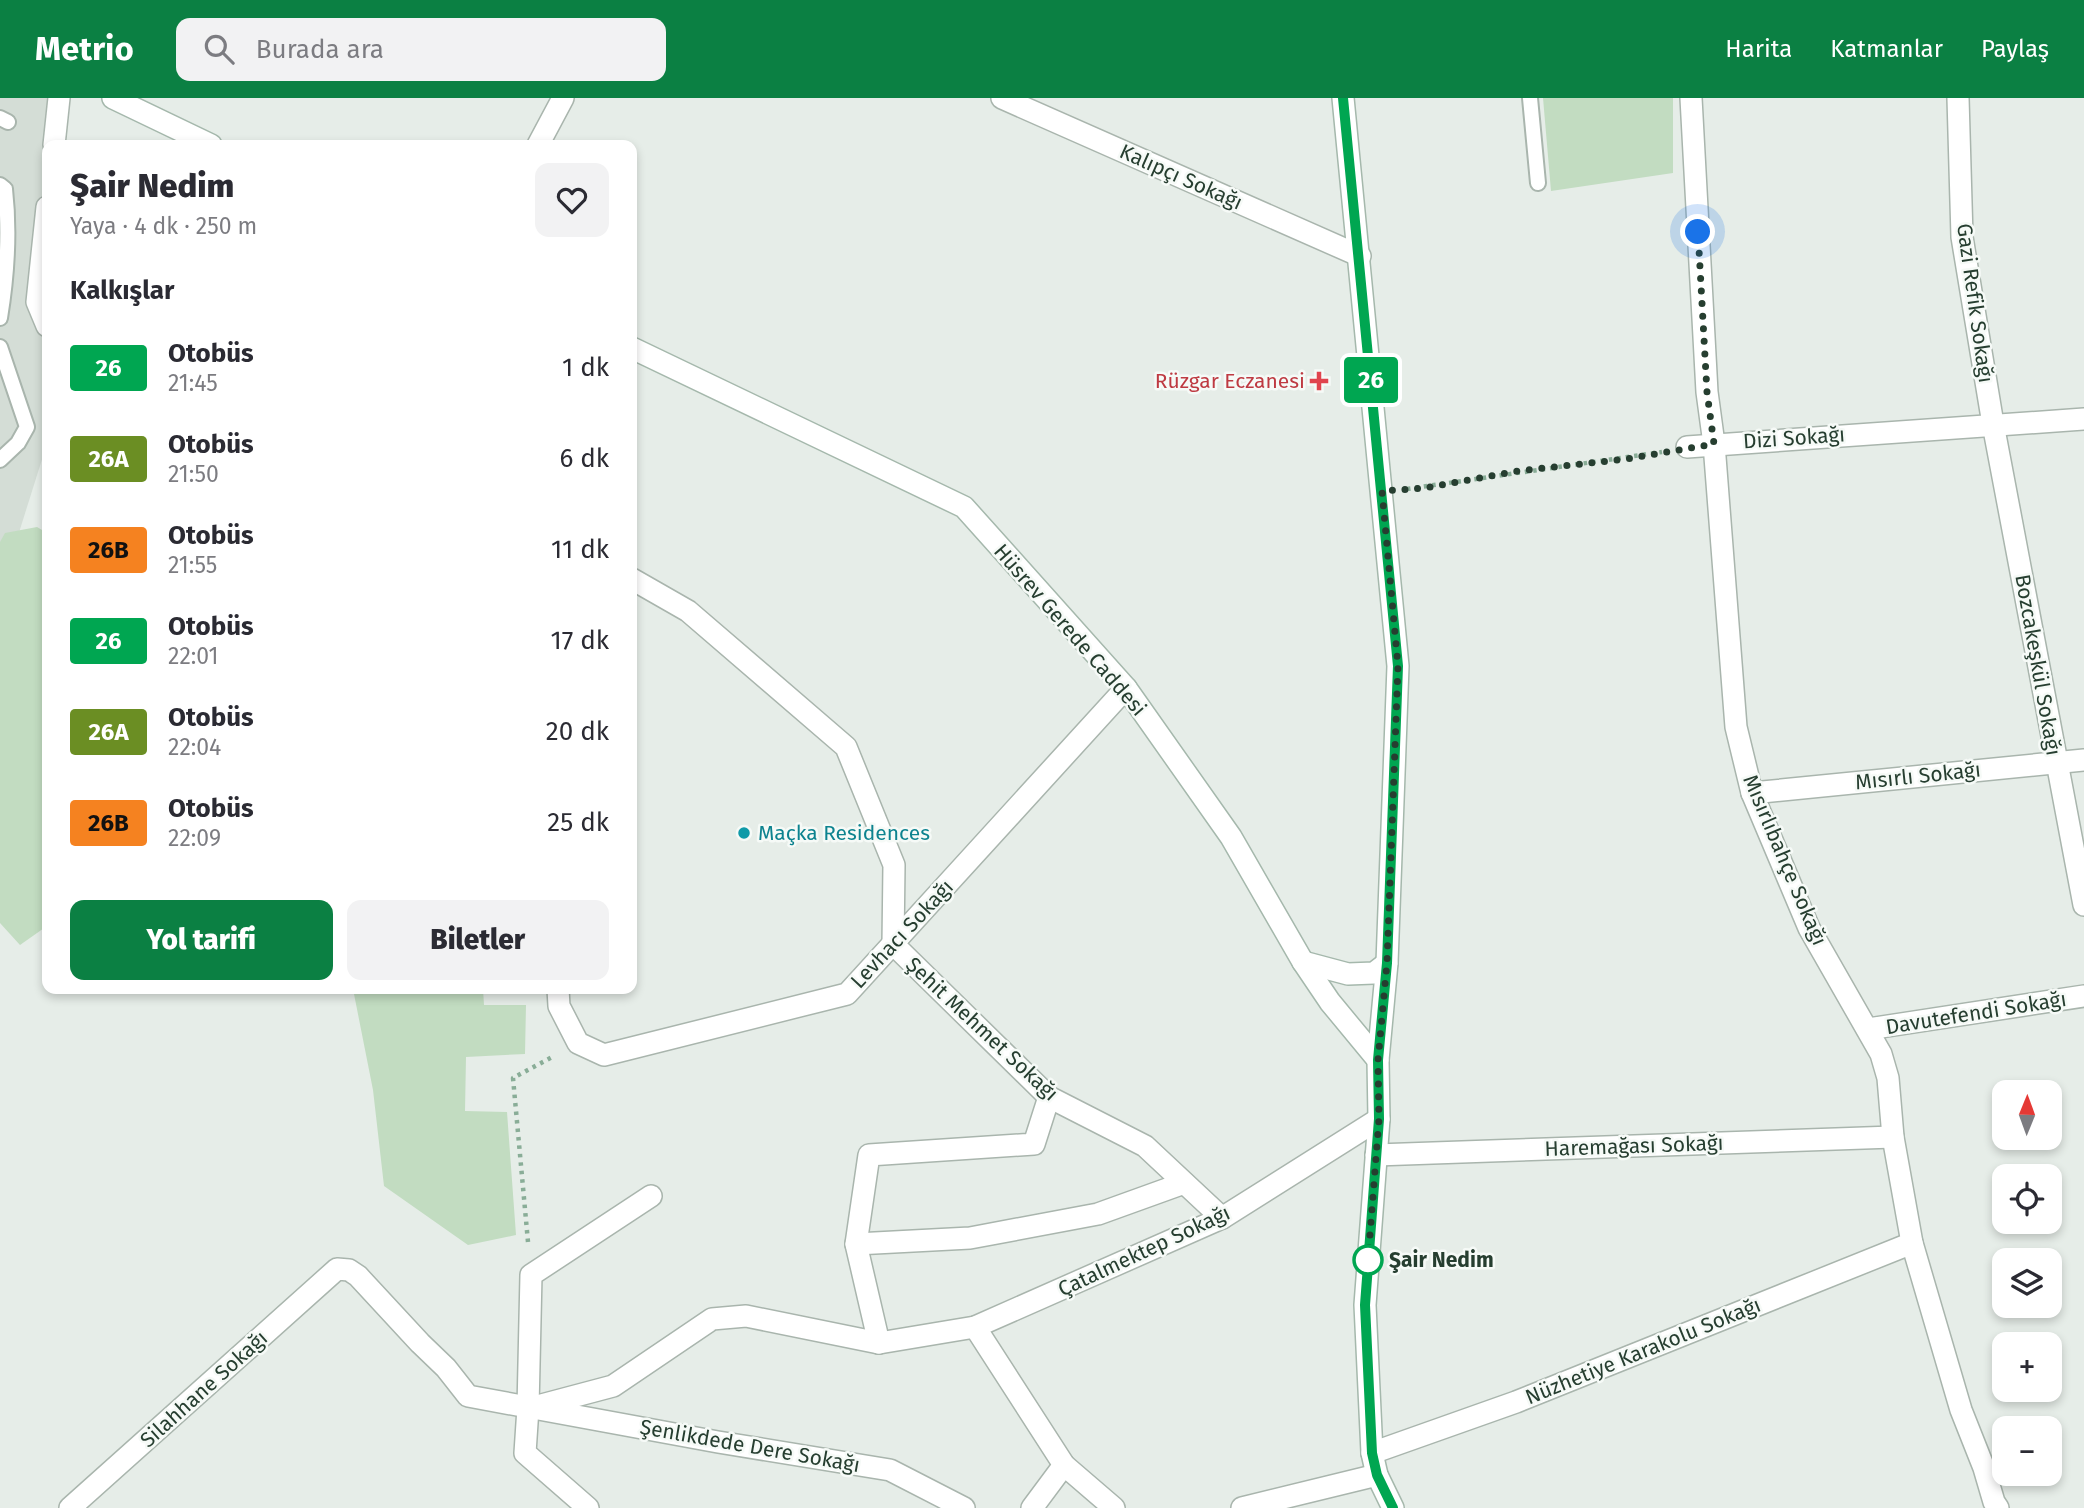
<!DOCTYPE html>
<html lang="tr">
<meta charset="utf-8">
<style>
:root{--surface:#fff;--page:#f2f2f3;--text:#2b2b33;--muted:#7c7c81;--accent:#0b8043}
body{margin:0;font-family:"Fira Sans",sans-serif;background:var(--page);color:var(--text);height:100vh;display:flex;flex-direction:column;font-size:26px;white-space:nowrap}
*{box-sizing:border-box;margin:0}
p{font-size:23px;color:var(--muted)}
.icon{flex:none;width:38px;height:38px;fill:none;stroke:currentColor;stroke-width:2;stroke-linecap:round;stroke-linejoin:round}
.map{position:relative;flex:1;overflow:hidden}
.sheet{position:absolute;left:42px;top:42px;width:595px;height:854px;display:flex;flex-direction:column;background:var(--surface);border-radius:14px;box-shadow:0 4px 10px #0003}
.sheet>*{flex:none}
.badge{padding:0 14px;border-radius:5px;font-size:24px;line-height:46px}
.needle{width:46px;rotate:1deg}
.buttons{position:absolute;left:1992px;top:982px;display:grid;gap:14px}
.buttons a{display:grid;place-items:center;width:70px;height:70px;border-radius:14px;background:var(--surface);box-shadow:0 4px 10px #0003;font-size:35px}
.you{position:absolute;width:35px;height:35px;margin:-18px;border:5px solid #fff;border-radius:50%;background:#1a73e8;box-shadow:0 0 0 10px #1a73e833}
.map>.badge{position:absolute;translate:-50% -50%;box-shadow:0 0 0 4px #fff}
h2{padding:0 28px;font-size:26px;line-height:63px}
.round{display:grid;place-items:center;flex:none;width:74px;height:74px;border-radius:14px;background:var(--page)}
.head{display:flex;align-items:center;justify-content:space-between;height:119px;padding:0 28px}
h1{font-size:33px;font-weight:800;line-height:52px}
.button{display:flex;gap:14px;margin-top:auto;padding:14px 28px}
.button a{flex:1;height:80px;border-radius:14px;background:var(--accent);color:#fff;font-size:28px;font-weight:800;line-height:80px;text-align:center}
.button a+a{background:var(--page);color:var(--text)}
ul{padding:0;list-style:none}
li{display:flex;align-items:center;gap:21px;height:91px;padding:0 28px}
li div{flex:1}
li b{display:block;font-size:26px}
li em{font-style:normal}
li .badge{min-width:77px;font-weight:700;text-align:center}
header{display:flex;align-items:center;gap:42px;box-sizing:border-box;height:98px;padding:0 35px;background:var(--accent);color:#fff}
header strong{font-size:33px}
nav{display:flex;gap:38px;margin-inline-start:auto;font-size:24px}
.search{width:490px;height:63px;background:var(--page);display:flex;align-items:center;gap:18px;box-sizing:border-box;padding:0 24px;border-radius:14px;color:var(--muted);font-size:26px}
.map>svg:first-child{display:block}
.built{fill:#d4ddd6}
.green{fill:#c2dcc1}
.lines{fill:none;stroke-linecap:round;stroke-linejoin:round}
.lane-casing{stroke:#a9b5ad;stroke-width:18}
.street-casing{stroke:#a9b5ad;stroke-width:24}
.secondary-casing{stroke:#a5b8ac;stroke-width:24}
.path{stroke:#89ad97;stroke-width:4.5;stroke-dasharray:3.5 5;stroke-linecap:butt}
.lane{stroke:#fff;stroke-width:14}
.street{stroke:#fff;stroke-width:21}
.secondary{stroke:#fff;stroke-width:21}
.line-casing{stroke:#fff;stroke-width:16}
.line{stroke:#00a651;stroke-width:10}
.walk{stroke:#263e30;stroke-width:7;stroke-dasharray:0 12.6}
.health-dot{fill:#e0444e;stroke:#f6faf7;stroke-width:2.5}
.culture-dot{fill:#0f9aa8;stroke:#f6faf7;stroke-width:2.5}
.stop-dot{fill:#fff;stroke:#00a651;stroke-width:3.5}
.labels{text-anchor:middle;stroke-width:5;stroke-linejoin:round;paint-order:stroke}
.street-label{font-size:21px;fill:#263e30;stroke:#f6faf7}
.health-label{font-size:21px;fill:#be3a42;stroke:#f6faf7;text-anchor:end}
.culture-label{font-size:21px;fill:#0d838f;stroke:#f6faf7;text-anchor:start}
.stop-label{font-size:21px;font-weight:bold;fill:#263e30;stroke:#f6faf7;text-anchor:start}
</style>
<header>
<strong>Metrio</strong>
<div class="search"><svg class="icon" aria-label="search" viewBox="0 0 24 24"><circle cx="10" cy="10" r="6"/><path d="M15 15l6 6"/></svg>Burada ara</div>
<nav><a>Harita</a><a>Katmanlar</a><a>Paylaş</a></nav>
</header>
<div class="map">
<svg width="2084" height="1410" viewBox="0 0 2084 1410">
<rect width="100%" height="100%" fill="#e6ede8"/>
<!-- built -->
<path class="built" d="M0,0H50L44,355L0,495Z"/>
<!-- green -->
<g class="green">
<path d="M1543,0H1673V75L1551,93Z"/>
<path d="M37,429L47,435V828L20,847L0,825V444L5,435Z"/>
<path d="M350,891H483L484,907H526L525,956L466,959L465,1013L507,1014L516,1137L468,1147L384,1088L373,992L354,896Z"/>
</g>
<g class="lines">
<defs>
<g id="lane">
<path d="M1530,0L1538,85"/>
<path d="M0,20L8,24"/>
<path d="M0,87L5,91C10,135 7,177 0,220"/>
<path d="M0,249L27,329L18,345L0,362"/>
</g>
<g id="street">
<path d="M1002,0L1360,158"/>
<path d="M1691,0L1707,294L1714,346L1736,629L1752,695L1809,830L1881,956L1888,980L1893,1039L1912,1145L1961,1312L1984,1370L1994,1404L1998,1410"/>
<path d="M1958,0L1962,139L1993,326L2084,807"/>
<path d="M54,47L59,0"/>
<path d="M538,47L563,0"/>
<path d="M47,109L37,204L47,228"/>
<path d="M1687,349L2084,321"/>
<path d="M632,481L688,513L846,649L894,767L893,846L1049,999L1145,1048L1222,1120"/>
<path d="M1752,695L2084,662"/>
<path d="M558,891L559,908L578,945L604,957L847,896L1126,590"/>
<path d="M1868,931L2084,898"/>
<path d="M1376,1057L1893,1039"/>
<path d="M856,1146L970,1140L1098,1116L1184,1085"/>
<path d="M975,1229L1064,1367L1114,1410"/>
<path d="M879,1245L856,1146L869,1057L1034,1046L1049,999"/>
<path d="M534,1309L613,1288L712,1221L746,1218L879,1245L975,1229L1222,1120L1379,1021"/>
<path d="M1372,1355L1516,1304L1912,1145"/>
<path d="M70,1410L337,1171L349,1172L358,1178L420,1245L446,1270L468,1298L718,1344L890,1372L964,1410"/>
<path d="M588,1410L525,1355L528,1310L531,1177L651,1098"/>
<path d="M1032,1410L1064,1367"/>
<path d="M1242,1410L1377,1377"/>
</g>
<g id="secondary">
<path d="M113,0L211,47"/>
<path d="M1343,0L1398,568L1387,865L1378,962L1379,1021L1365,1207L1372,1355L1377,1377L1393,1410"/>
<path d="M632,250L964,409L1126,590L1231,739L1303,864L1330,904L1378,962"/>
<path d="M1303,864L1348,876L1374,875L1387,865"/>
</g>
</defs>
<!-- lane casing -->
<use href="#lane" class="lane-casing"/>
<!-- street casing -->
<use href="#street" class="street-casing"/>
<!-- secondary casing -->
<use href="#secondary" class="secondary-casing"/>
<!-- path -->
<g class="path">
<path d="M1407,391L1662,354"/>
<path d="M528,1144L513,980L554,958"/>
</g>
<!-- lane -->
<use href="#lane" class="lane"/>
<!-- street -->
<use href="#street" class="street"/>
<!-- secondary -->
<use href="#secondary" class="secondary"/>
</g>
<g class="lines">
<defs>
<path id="line" d="M1343,0L1398,568L1387,865L1378,962L1379,1021L1365,1207L1372,1355L1377,1377L1393,1410"/>
</defs>
<!-- line casing -->
<use href="#line" class="line-casing"/>
<!-- line -->
<use href="#line" class="line"/>
<!-- walk -->
<path class="walk" d="M1368,1162L1379,1021L1378,962L1387,865L1398,568L1382,393L1425,390L1518,373L1626,361L1714,346L1707,294L1698,134"/>
</g>
<!-- markers -->
<path class="health-dot" d="M1315.5 272.5h7v7h7v7h-7v7h-7v-7h-7v-7h7z"/>
<circle class="culture-dot" cx="744" cy="735" r="7"/>
<circle class="stop-dot" cx="1368" cy="1162" r="14"/>
<g class="labels">
<!-- street labels -->
<g class="street-label">
<text transform="translate(1181 79) rotate(24)" y="7">Kalıpçı Sokağı</text>
<text transform="translate(1975 205) rotate(82)" y="7">Gazi Refik Sokağı</text>
<text transform="translate(1794 340) rotate(-4)" y="7">Dizi Sokağı</text>
<text transform="translate(1070 532) rotate(49)" y="7">Hüsrev Gerede Caddesi</text>
<text transform="translate(2038 567) rotate(80)" y="7">Bozcakeşkül Sokağı</text>
<text transform="translate(1918 678) rotate(-6)" y="7">Mısırlı Sokağı</text>
<text transform="translate(1785 762) rotate(67)" y="7">Mısırlıbahçe Sokağı</text>
<text transform="translate(902 836) rotate(-47)" y="7">Levhacı Sokağı</text>
<text transform="translate(1976 915) rotate(-9)" y="7">Davutefendi Sokağı</text>
<text transform="translate(982 931) rotate(43)" y="7">Şehit Mehmet Sokağı</text>
<text transform="translate(1634 1048) rotate(-2)" y="7">Haremağası Sokağı</text>
<text transform="translate(1144 1153) rotate(-25)" y="7">Çatalmektep Sokağı</text>
<text transform="translate(1643 1253) rotate(-22)" y="7">Nüzhetiye Karakolu Sokağı</text>
<text transform="translate(204 1291) rotate(-42)" y="7">Silahhane Sokağı</text>
<text transform="translate(750 1348) rotate(10)" y="7">Şenlikdede Dere Sokağı</text>
</g>
<!-- health labels -->
<g class="health-label">
<text x="1305" y="290">Rüzgar Eczanesi</text>
</g>
<!-- culture labels -->
<g class="culture-label">
<text x="758" y="742">Maçka Residences</text>
</g>
<!-- stop labels -->
<g class="stop-label">
<text x="1389" y="1169">Şair Nedim</text>
</g>
</g>
</svg>
<div class="buttons">
<a><svg class="needle" viewBox="-14 -14 28 28"><path d="M0-13l5 13h-10z" fill="#e53935"/><path d="M0 13l5-13h-10z" fill="#7c7c81"/></svg></a>
<a><svg class="icon" aria-label="locate" viewBox="0 0 24 24"><circle cx="12" cy="12" r="6"/><path d="M12 2v4M12 18v4M2 12h4M18 12h4"/></svg></a>
<a><svg class="icon" aria-label="layers" viewBox="0 0 24 24"><path d="M12 4l9 5-9 5-9-5zM3 14l9 5 9-5"/></svg></a>
<a>+</a>
<a>−</a>
</div>
<div class="you" style="left:1698px;top:134px"></div>
<b class="badge" style="left:1371px;top:282px;background:#00a651;color:#fff">26</b>
<section class="sheet">
<div class="head"><div><h1>Şair Nedim</h1><p>Yaya · 4 dk · 250 m</p></div><a class="round"><svg class="icon" aria-label="heart" viewBox="0 0 24 24"><path d="M12 20l-8-8c-3-5 5-10 8-4 3-6 11-1 8 4z"/></svg></a></div>
<h2>Kalkışlar</h2>
<ul>
<li><span class="badge" style="background:#00a651;color:#fff">26</span><div><b>Otobüs</b><p>21:45</p></div><em>1 dk</em></li>
<li><span class="badge" style="background:#6b8e23;color:#fff">26A</span><div><b>Otobüs</b><p>21:50</p></div><em>6 dk</em></li>
<li><span class="badge" style="background:#f58220;color:#111">26B</span><div><b>Otobüs</b><p>21:55</p></div><em>11 dk</em></li>
<li><span class="badge" style="background:#00a651;color:#fff">26</span><div><b>Otobüs</b><p>22:01</p></div><em>17 dk</em></li>
<li><span class="badge" style="background:#6b8e23;color:#fff">26A</span><div><b>Otobüs</b><p>22:04</p></div><em>20 dk</em></li>
<li><span class="badge" style="background:#f58220;color:#111">26B</span><div><b>Otobüs</b><p>22:09</p></div><em>25 dk</em></li>
</ul>
<div class="button"><a>Yol tarifi</a><a>Biletler</a></div>
</section>
</div>
